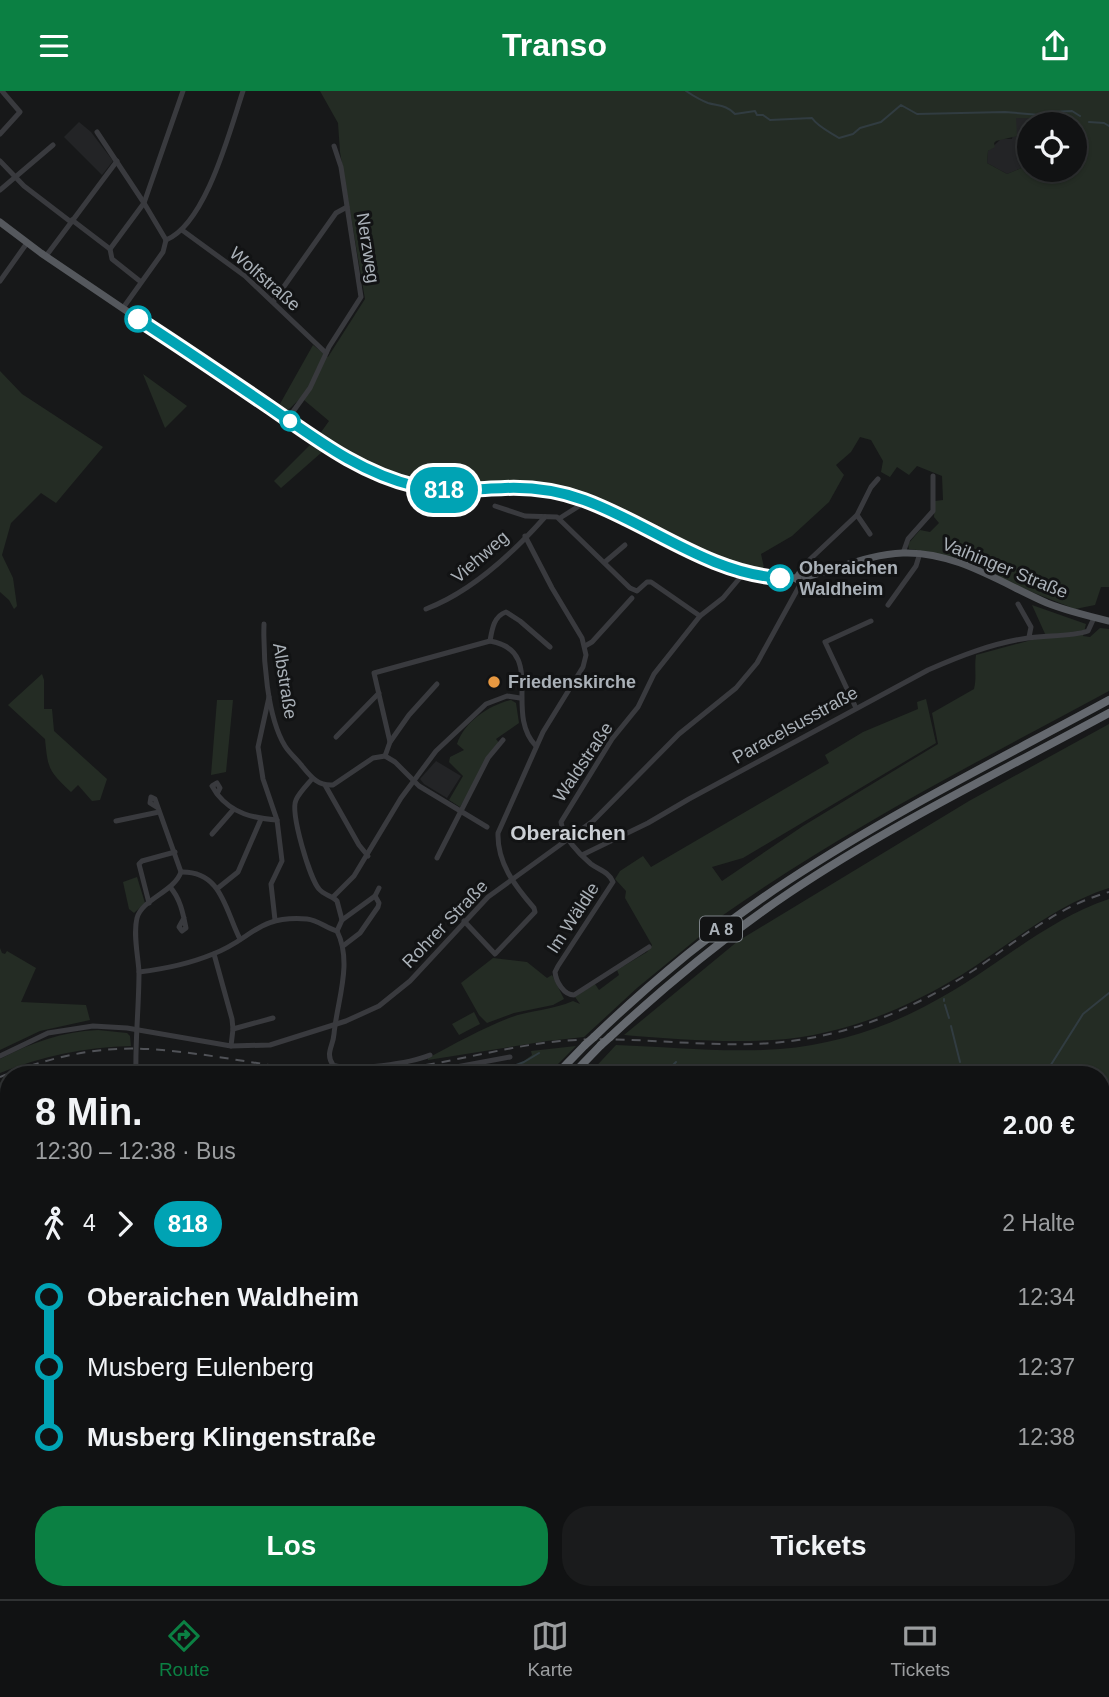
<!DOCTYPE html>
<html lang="de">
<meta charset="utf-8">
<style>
:root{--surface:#111213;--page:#1a1b1c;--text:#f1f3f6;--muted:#9c9ea0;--line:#303233;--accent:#0b8043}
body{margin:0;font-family:Arial,sans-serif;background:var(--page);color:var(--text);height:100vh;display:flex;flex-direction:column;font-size:26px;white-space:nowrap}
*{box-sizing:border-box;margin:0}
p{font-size:23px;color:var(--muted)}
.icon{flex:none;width:38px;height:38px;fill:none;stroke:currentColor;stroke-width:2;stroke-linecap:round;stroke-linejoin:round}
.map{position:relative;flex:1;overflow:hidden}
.details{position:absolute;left:0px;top:975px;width:1110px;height:534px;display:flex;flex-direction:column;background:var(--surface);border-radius:28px 28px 0 0;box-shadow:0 2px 5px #0004,0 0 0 2px var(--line)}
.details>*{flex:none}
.badge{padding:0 14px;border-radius:23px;font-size:24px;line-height:46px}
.buttons{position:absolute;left:1017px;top:21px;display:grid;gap:14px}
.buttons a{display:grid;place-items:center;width:70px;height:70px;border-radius:50%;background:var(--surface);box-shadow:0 2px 5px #0004,0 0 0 2px var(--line);font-size:35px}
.map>.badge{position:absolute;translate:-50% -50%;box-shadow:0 0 0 4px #fff}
.legs{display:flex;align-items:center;gap:10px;height:77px;padding:0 35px;font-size:23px}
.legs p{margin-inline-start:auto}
.head{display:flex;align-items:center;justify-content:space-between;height:119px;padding:0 35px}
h1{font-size:38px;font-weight:800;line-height:52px}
.action{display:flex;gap:14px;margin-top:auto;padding:14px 35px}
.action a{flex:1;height:80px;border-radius:28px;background:var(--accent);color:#fff;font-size:28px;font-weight:800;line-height:80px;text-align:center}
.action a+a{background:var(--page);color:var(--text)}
ul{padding:0 35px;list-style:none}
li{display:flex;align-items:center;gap:24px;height:70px;font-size:26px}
li i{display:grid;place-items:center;width:10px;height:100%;margin:0 9px;background:currentColor}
li i::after{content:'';width:18px;height:18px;margin:-9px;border:5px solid;border-radius:50%;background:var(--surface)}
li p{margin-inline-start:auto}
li:first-child i{background:linear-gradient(#0000 50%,currentColor 0)}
li:last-child i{background:linear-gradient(currentColor 50%,#0000 0)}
header{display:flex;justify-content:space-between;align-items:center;height:91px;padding:0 35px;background:var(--accent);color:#fff;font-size:32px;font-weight:800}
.tabs{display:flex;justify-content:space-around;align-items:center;height:98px;border-top:2px solid var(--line);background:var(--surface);font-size:19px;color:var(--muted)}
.tabs a{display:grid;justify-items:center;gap:4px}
.tabs .current{color:var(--accent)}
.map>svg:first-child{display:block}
.built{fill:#232426}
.green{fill:#242c24;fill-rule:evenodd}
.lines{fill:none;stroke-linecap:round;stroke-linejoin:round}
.stream{stroke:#313c41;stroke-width:2}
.minor{stroke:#393a3e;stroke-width:5}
.major{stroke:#55585d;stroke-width:7}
.highway{stroke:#65696f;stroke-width:8}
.rail{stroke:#505257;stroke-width:2;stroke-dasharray:9 7;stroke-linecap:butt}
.highway-bridge{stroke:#65696f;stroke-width:8}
.line-1-casing{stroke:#fff;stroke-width:16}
.line-1{stroke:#00a3b4;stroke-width:10}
.stop-1-dot{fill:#fff;stroke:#00a3b4;stroke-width:3.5}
.poi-dot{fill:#e79841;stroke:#121314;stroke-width:2.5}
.labels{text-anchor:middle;stroke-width:6;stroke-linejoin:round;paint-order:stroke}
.shield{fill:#121314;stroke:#7c8287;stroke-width:2}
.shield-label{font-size:16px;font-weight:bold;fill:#aab1b8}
.street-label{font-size:18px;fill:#aab1b8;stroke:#121314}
.stop-label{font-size:18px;font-weight:bold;fill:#aab1b8;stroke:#121314;text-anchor:start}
.poi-label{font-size:18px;font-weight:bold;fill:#aab1b8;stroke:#121314;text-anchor:start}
.quarter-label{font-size:21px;font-weight:bold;fill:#cbcfd4;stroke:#121314}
</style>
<header><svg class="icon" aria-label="menu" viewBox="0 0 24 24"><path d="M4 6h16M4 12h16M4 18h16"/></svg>Transo<svg class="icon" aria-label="share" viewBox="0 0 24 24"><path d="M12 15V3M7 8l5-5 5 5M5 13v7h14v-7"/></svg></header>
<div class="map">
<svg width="1109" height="1508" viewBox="0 0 1109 1508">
<rect width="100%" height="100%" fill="#171819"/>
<!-- built -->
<g class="built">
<path d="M1015,27H1074V33H1029V74L1007,83L987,72L988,60L1001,48H1012Z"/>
<path d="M79,31L91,41L113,70L102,84L64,46Z"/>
<path d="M436,670L461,685L447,707L424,693L420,688Z"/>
<path d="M0,1447L9,1455V1500H58L67,1508H0Z"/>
</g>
<!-- green -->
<g class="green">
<path d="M320,0H1109V496H1101L1095,514L1075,518L931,461L909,458L908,453L920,439L930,441L939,432L934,426L935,410L943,409L942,385L917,375L909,384L897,376L890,386L881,381L883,370L871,349L860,346L851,361L836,374L844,384L829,411L792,445L761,463L765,481H750L735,477L557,399L451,397L426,394L415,385H405L399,389C370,377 344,362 319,344L329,330L304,309L310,298L285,322L276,320L313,254L328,266L365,208L340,61L338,32ZM1016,27L1074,28V79H1029V74L1007,83L987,72L988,60L995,56L994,52L996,50L1017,45Z"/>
<path d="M0,280L22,303L103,356L56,412L41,402L11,432L2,464L13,487L17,515L14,518L9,509L0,501Z"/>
<path d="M143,283L187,315L165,337Z"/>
<path d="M310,354L322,361L281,397L274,390Z"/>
<path d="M1032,514L1086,533L1083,545L1090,546L1100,537L1109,538V600C975,672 840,741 716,829L715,833L637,897L584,946L547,950L428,969V967C454,953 481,938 509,927C530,919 553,919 573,910L580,913L575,906L595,893L599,899L619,884L617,879L647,861L652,854L625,807L626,800L615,788L620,780L643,765L651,776L829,672L825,664L863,641L918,618L917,611L926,608L936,652L743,767L712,776L722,790L803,735L938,653L932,622L974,598C977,586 974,576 976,564L1046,545Z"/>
<path d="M42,583L44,589V618H52L54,640L107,688L100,709L92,710L78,694L71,701C49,680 48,679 45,648L8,614Z"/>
<path d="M217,609H233L226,681L211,684Z"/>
<path d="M511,609L516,612L519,632L496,648L499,652L460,716L449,709L463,685L449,671L450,666L464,659L457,653C464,631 489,614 511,609Z"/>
<path d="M1109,633V797C1055,814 1010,853 963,883C906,918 841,945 773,949C724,952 674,948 624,944L738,850L969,710Z"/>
<path d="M137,786L145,812L134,822L129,818L123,791Z"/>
<path d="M1109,808V1168L1101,1179V984L589,983L616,954C671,956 725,962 780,958C832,954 886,937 931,912C993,880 1043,830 1109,808Z"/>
<path d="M0,857L2,862L5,863L7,860L36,877L21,911L86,914L90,929L40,940L0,959Z"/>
<path d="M493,867L527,871L547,887L552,884L564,908L553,914L514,922L487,932L479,924L461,892Z"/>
<path d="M474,921L480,933L459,944L452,933Z"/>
<path d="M98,939L127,942L130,945L131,955C86,956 42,965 0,982V968C33,951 61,941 98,939Z"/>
<path d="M576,955L548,983H491L521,972L532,964L531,960Z"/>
<path d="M9,989V1167L0,1175V992Z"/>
<path d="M542,1500H706L697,1508H548Z"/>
</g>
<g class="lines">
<!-- stream -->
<g class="stream">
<path d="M686,0C692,4 700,9 708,12C718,15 727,14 735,23L755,20L757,24H763L770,29L812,27C818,36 830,41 839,47L853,43L860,37L881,31L901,14L917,23L1005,21L1040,24L1051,21L1072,20L1080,25"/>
<path d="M1089,31L1104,32L1109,35"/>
<path d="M944,908V910"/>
<path d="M945,914L949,927"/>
<path d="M951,935L960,971"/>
<path d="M962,978L963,984"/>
<path d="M1047,980L1083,923L1109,902"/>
<path d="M490,984L524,971L539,962"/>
<path d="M672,984L673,974L676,971"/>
<path d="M0,1107L9,1092"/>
<path d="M1101,1182L1109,1174"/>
<path d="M0,1443L9,1450"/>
<path d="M63,1500L72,1508"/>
<path d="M344,1508L350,1500"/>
<path d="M769,1508L786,1500"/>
</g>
<!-- minor -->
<g class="minor">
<path d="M97,41L144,112L110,158"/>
<path d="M0,43L20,21L2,0"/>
<path d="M0,70L24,95L71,131"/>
<path d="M0,99L53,54"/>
<path d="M72,129L110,158L112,168L141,191"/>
<path d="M182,139L245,185L326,262"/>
<path d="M166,149C206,133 230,39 243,0"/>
<path d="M166,149L144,112L183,0"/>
<path d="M46,165L117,70"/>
<path d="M0,190L27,152"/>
<path d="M273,211L336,122L347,116"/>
<path d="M123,217L163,161L166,149"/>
<path d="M287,329L310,297L329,256L361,206L341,76L334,55"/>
<path d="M495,415L525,425L557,426L630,497L637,500L647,491H651L700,525"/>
<path d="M857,424L870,443"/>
<path d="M560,427L587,410"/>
<path d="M903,462L908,448L933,420V385"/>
<path d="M605,471L625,454"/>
<path d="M801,482L805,473L857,424L871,396L878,388"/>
<path d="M1018,513L1031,536L1029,546"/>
<path d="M888,514L916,475L920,462"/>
<path d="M426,518C471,501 513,462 545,426"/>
<path d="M264,533C263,566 267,626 285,655C290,663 297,668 302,675C311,686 318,695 333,694L373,667L385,665L395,671L419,695L487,736"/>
<path d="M490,550C492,538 494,525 506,521L520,530L550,556"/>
<path d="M585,555L592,551L632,507"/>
<path d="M269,606L258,656L263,688L277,729L282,770L271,793L275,829"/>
<path d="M856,617L825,551L871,530"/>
<path d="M336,646L379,602"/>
<path d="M390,651L409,624L437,593"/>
<path d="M385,665L390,651L374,582L490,550C547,560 503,621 536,655"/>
<path d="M312,688C307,694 299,702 296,709C290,722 310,788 319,798C324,804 332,805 337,810L342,829L337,840"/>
<path d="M325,694L359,754L368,765"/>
<path d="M217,703L212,695L217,692L220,697L217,703C233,723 253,727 277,729"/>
<path d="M116,730L159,721"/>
<path d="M212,743L233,719"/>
<path d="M582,764L648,732L689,708L928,579C960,565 993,552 1028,547C1046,544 1071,546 1088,540L1094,527"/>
<path d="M437,767L488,667L503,649"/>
<path d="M181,781C222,780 225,819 240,848"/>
<path d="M170,796C180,807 183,822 186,837L182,840L179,836L184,827"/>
<path d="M218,797L238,781L261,728"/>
<path d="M333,806L354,785L401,707L436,660L486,613L507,605L520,607"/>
<path d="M149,812L139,773L142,770L175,761"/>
<path d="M342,829L375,805L379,797"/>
<path d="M464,830L495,863L535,821L534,817C515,795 497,772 498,742L543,641L583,576L586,564L582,547L552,497L525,445"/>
<path d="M337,840C353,872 337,910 334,943C333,956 325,962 333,974C353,981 411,972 430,964"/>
<path d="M343,855L360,842L378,816L379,812L375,805"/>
<path d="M649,856L574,904C564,904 556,891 555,881L558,875L613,791C609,781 599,779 591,773C579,763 563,746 561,731L612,648L638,616L654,583L700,525L723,507L744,482"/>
<path d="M214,863L232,928L233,938L231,955"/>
<path d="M139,881C164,878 189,873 213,863C253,848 256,824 307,828C318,829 326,837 337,840"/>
<path d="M233,938L273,927"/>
<path d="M0,965L48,942L93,935L127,937L231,955L270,954L346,930L379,915L410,890L488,806L593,730L679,643L736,597L757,572L801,492"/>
<path d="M136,984C135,949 139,915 139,881C138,864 133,843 137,827C142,808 174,801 181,781L155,708L151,706L150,712L158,717"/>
<path d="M205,984H211"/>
<path d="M433,984L440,979L510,966"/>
<path d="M1101,1245L1109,1254"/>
<path d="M1101,1300L1109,1292"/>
<path d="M1101,1449L1109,1446"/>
<path d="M898,1500L905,1508"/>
<path d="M1085,1500L1088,1508"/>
<path d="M979,1508L994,1500"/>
</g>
<!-- major -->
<g class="major">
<path d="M0,131L41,162L335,361C372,383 411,398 455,400C492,401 522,395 561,403C616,415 678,455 730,478L756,485L796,487"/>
<path d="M807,486L800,482L796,488L803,492L809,485C840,477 871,463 903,462C955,460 1001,492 1047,512C1067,520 1088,525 1109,530"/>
</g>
<!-- highway -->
<g class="highway">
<path d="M594,946C654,888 719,835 789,789C891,722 1002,667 1109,609"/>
<path d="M610,946C666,894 725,845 789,802C890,734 1002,680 1109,622"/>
<path d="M556,984L585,954"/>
<path d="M572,984L601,954"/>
<path d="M160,1508L167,1500"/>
<path d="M178,1508L185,1500"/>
<path d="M189,1508L195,1500"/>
</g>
<!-- rail -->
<path class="rail" d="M0,986C46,967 97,955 147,958C221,962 292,983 366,983C379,982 393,979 406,977C458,970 509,955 560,950C640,943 719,961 798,949C862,940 920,914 974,879C1017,850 1058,815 1109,801"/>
<!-- highway-bridge -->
<g class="highway-bridge">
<path d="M585,954L594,946"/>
<path d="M601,954L610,946"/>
</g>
</g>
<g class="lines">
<defs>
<path id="line-1" d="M138,228C183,257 227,287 271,317C316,348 360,382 415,395C445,402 474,398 505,397C531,396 559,400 584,409C650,433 708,482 780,487"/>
</defs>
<!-- line-1 casing -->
<use href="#line-1" class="line-1-casing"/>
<!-- line-1 -->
<use href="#line-1" class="line-1"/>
</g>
<!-- markers -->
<g class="stop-1-dot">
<circle cx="138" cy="228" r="12"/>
<circle cx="290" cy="330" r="9"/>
<circle cx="780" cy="487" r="12"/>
</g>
<circle class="poi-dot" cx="494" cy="591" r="7"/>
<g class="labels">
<!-- shield labels -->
<rect class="shield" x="700" y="825.5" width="42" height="25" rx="5"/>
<g class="shield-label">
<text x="721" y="844">A 8</text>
</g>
<!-- street labels -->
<g class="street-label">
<text transform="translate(368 157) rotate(81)" y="6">Nerzweg</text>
<text transform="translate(265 188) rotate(41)" y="6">Wolfstraße</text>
<text transform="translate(480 466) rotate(-41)" y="6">Viehweg</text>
<text transform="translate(1005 477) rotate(22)" y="6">Vaihinger Straße</text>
<text transform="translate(285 590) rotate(81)" y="6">Albstraße</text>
<text transform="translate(795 634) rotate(-29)" y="6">Paracelsusstraße</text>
<text transform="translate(583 671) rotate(-56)" y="6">Waldstraße</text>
<text transform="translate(573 827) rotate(-57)" y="6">Im Wäldle</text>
<text transform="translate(445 833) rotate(-46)" y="6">Rohrer Straße</text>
</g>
<!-- stop labels -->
<g class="stop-label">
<text x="799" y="483">Oberaichen<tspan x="799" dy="21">Waldheim</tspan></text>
</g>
<!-- poi labels -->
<g class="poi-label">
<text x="508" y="597">Friedenskirche</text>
</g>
<!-- quarter labels -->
<g class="quarter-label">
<text x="568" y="749">Oberaichen</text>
</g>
</g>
</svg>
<div class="buttons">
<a><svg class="icon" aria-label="locate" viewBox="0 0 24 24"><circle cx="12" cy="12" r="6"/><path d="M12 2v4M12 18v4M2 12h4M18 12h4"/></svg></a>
</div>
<b class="badge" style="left:444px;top:399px;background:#00a3b4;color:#fff">818</b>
<section class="details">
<div class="head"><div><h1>8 Min.</h1><p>12:30 – 12:38 · Bus</p></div><b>2.00 €</b></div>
<div class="legs"><svg class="icon" aria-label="walk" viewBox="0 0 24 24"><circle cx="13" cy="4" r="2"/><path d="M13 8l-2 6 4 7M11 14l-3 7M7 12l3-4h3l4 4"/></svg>4<svg class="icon" aria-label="forward" viewBox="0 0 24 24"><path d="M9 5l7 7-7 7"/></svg><b class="badge" style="background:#00a3b4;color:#fff">818</b><p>2 Halte</p></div>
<ul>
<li><i style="color:#00a3b4"></i><b>Oberaichen Waldheim</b><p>12:34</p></li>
<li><i style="color:#00a3b4"></i><span>Musberg Eulenberg</span><p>12:37</p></li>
<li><i style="color:#00a3b4"></i><b>Musberg Klingenstraße</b><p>12:38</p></li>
</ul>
<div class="action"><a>Los</a><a>Tickets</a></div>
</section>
</div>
<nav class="tabs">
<a class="current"><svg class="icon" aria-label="directions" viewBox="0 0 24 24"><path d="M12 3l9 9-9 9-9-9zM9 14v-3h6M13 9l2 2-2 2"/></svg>Route</a>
<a><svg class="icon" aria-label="map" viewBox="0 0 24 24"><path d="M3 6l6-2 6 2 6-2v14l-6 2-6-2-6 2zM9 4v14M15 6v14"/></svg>Karte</a>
<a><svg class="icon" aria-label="tickets" viewBox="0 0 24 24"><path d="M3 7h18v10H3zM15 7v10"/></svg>Tickets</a>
</nav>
